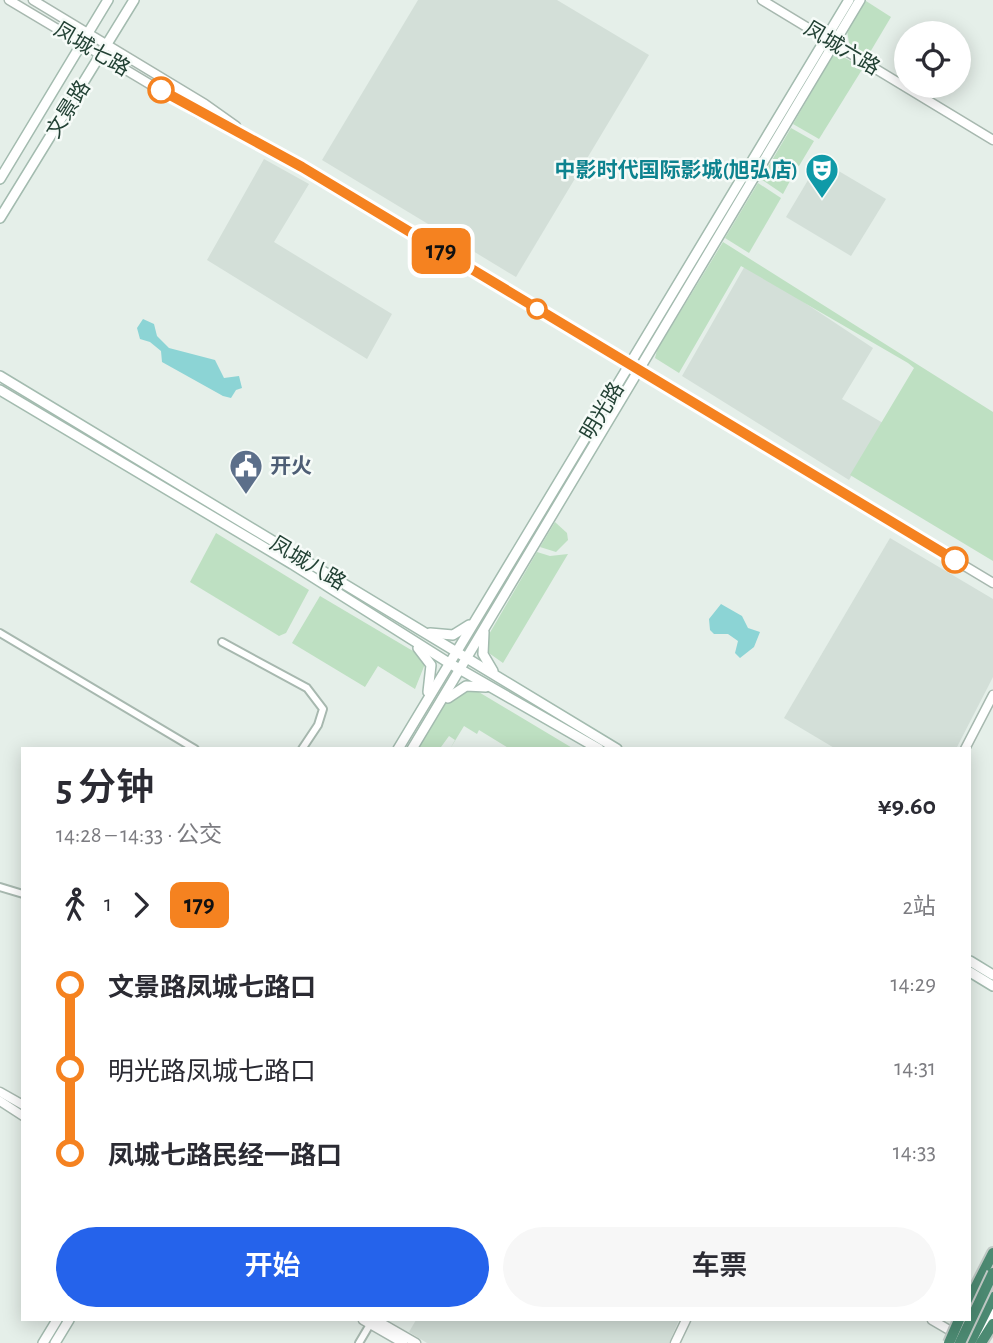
<!DOCTYPE html>
<html lang="zh">
<meta charset="utf-8">
<style>
:root{--surface:#fff;--page:#f7f7f7;--text:#2b2b33;--muted:#7c7c81;--accent:#2563eb}
body{margin:0;font-family:"Alegreya Sans","Noto Sans SC",sans-serif;background:var(--page);color:var(--text);height:100vh;display:flex;flex-direction:column;font-size:26px;white-space:nowrap}
*{box-sizing:border-box;margin:0}
p{font-size:23px;color:var(--muted)}
.icon{flex:none;width:38px;height:38px;fill:none;stroke:currentColor;stroke-width:2;stroke-linecap:round;stroke-linejoin:round}
.map{position:relative;flex:1;overflow:hidden}
.drawer{position:absolute;left:21px;top:747px;width:950px;height:574px;display:flex;flex-direction:column;background:var(--surface);border-radius:0px;box-shadow:0 4px 18px #0003}
.drawer>*{flex:none}
.badge{padding:0 14px;border-radius:10px;font-size:24px;line-height:46px}
.buttons{position:absolute;left:894px;top:21px;display:grid;gap:14px}
.buttons a{display:grid;place-items:center;width:77px;height:77px;border-radius:50%;background:var(--surface);box-shadow:0 4px 18px #0003;font-size:35px}
.map>.badge{position:absolute;translate:-50% -50%;box-shadow:0 0 0 4px #fff}
.legs{display:flex;align-items:center;gap:10px;height:77px;padding:0 35px;font-size:23px}
.legs p{margin-inline-start:auto}
.overview{display:flex;align-items:center;justify-content:space-between;height:119px;padding:0 35px}
h1{font-size:38px;font-weight:600;line-height:52px}
.primary-button{display:flex;gap:14px;margin-top:auto;padding:14px 35px}
.primary-button a{flex:1;height:80px;border-radius:42px;background:var(--accent);color:#fff;font-size:28px;font-weight:600;line-height:80px;text-align:center}
.primary-button a+a{background:var(--page);color:var(--text)}
ul{padding:0 35px;list-style:none}
li{display:flex;align-items:center;gap:24px;height:84px;font-size:26px}
li i{display:grid;place-items:center;width:10px;height:100%;margin:0 9px;background:currentColor}
li i::after{content:'';width:18px;height:18px;margin:-9px;border:5px solid;border-radius:50%;background:var(--surface)}
li p{margin-inline-start:auto}
li:first-child i{background:linear-gradient(#0000 50%,currentColor 0)}
li:last-child i{background:linear-gradient(currentColor 50%,#0000 0)}
.map>svg:first-child{display:block}
.built{fill:#d3dfd8}
.green{fill:#bee0c2}
.water{fill:#8cd4d5}
.lines{fill:none;stroke-linecap:round;stroke-linejoin:round}
.minor-casing{stroke:#a7b8af;stroke-width:10}
.tertiary-casing{stroke:#a7b8af;stroke-width:11}
.secondary-casing{stroke:#a3bbaf;stroke-width:12}
.trunk-casing{stroke:#c1cac6;stroke-width:14}
.minor{stroke:#fff;stroke-width:6}
.tertiary{stroke:#fff;stroke-width:8}
.secondary{stroke:#fff;stroke-width:9}
.trunk{stroke:#4c8a72;stroke-width:10}
.trunk-bridge-casing{stroke:#c1cac6;stroke-width:14;stroke-linecap:butt}
.trunk-bridge{stroke:#4c8a72;stroke-width:10}
.line-1-casing{stroke:#fff;stroke-width:16}
.line-1{stroke:#f58220;stroke-width:10}
.stop-1-dot{fill:#fff;stroke:#f58220;stroke-width:3.5}
.labels{text-anchor:middle;stroke-width:5;stroke-linejoin:round;paint-order:stroke}
.street-label{font-size:21px;fill:#234235;stroke:#f6fbf8}
.culture-label{font-size:21px;font-weight:bold;fill:#0d838f;stroke:#f6fbf8;text-anchor:end}
.service-label{font-size:21px;font-weight:bold;fill:#4e5e75;stroke:#f6fbf8;text-anchor:start}
</style>
<div class="map">
<svg width="993" height="1343" viewBox="0 0 993 1343">
<rect width="100%" height="100%" fill="#e5efe9"/>
<!-- built -->
<g class="built">
<path d="M418,0H557L649,55L516,277L322,160Z"/>
<path d="M264,159L309,184L274,242L392,314L367,359L207,260Z"/>
<path d="M820,160L886,199L851,256L786,217Z"/>
<path d="M746,264L873,348L842,399L883,423L849,480L682,376Z"/>
<path d="M890,538L993,599V677L956,749H836L784,718Z"/>
<path d="M416,1320H679L669,1343H427L409,1332Z"/>
</g>
<!-- green -->
<g class="green">
<path d="M866,1L891,17L866,59L850,48L847,31Z"/>
<path d="M838,54L863,68L819,139L793,124L832,57Z"/>
<path d="M791,128L814,141L799,166L792,163L783,177L790,181L783,194L761,179Z"/>
<path d="M758,183L781,198L749,253L725,238Z"/>
<path d="M723,242L993,412V561L850,475L914,368L908,363L741,266L679,373L655,358L657,350Z"/>
<path d="M555,522L567,533L568,540L556,552L540,547Z"/>
<path d="M216,533L309,590L286,633L279,636L190,582Z"/>
<path d="M537,552L550,556L568,554L503,663L486,651L488,636Z"/>
<path d="M320,596L418,654L425,664L415,689L378,666L365,687L292,643Z"/>
<path d="M465,685L477,691L574,749H510L479,730L477,734L464,726L450,749L455,740L449,736L441,747L444,749H416L447,696Z"/>
</g>
<!-- water -->
<g class="water">
<path d="M143,319L154,324L157,336L169,348L215,360L224,378L239,376L242,388L236,390L231,398L223,396L162,362L161,351L150,342L140,339L137,328Z"/>
<path d="M721,604L742,616L748,628L760,632L754,647L740,658L735,653L738,641L728,634H714L710,630L709,619Z"/>
</g>
<g class="lines">
<defs>
<g id="minor">
<path d="M0,633L195,749"/>
<path d="M222,642L307,688L323,709L318,725L302,749"/>
<path d="M0,887L23,894"/>
<path d="M359,1343L372,1321"/>
</g>
<g id="tertiary">
<path d="M9,0L198,113L249,137L301,167L993,583"/>
<path d="M33,0L205,104L236,126"/>
<path d="M762,0L993,140"/>
<path d="M965,749L993,695"/>
<path d="M0,1092L23,1105"/>
<path d="M0,1101L23,1116"/>
<path d="M363,1320L403,1343"/>
<path d="M376,1320L416,1343"/>
<path d="M932,1320L956,1334"/>
<path d="M675,1343L686,1320"/>
</g>
<g id="secondary">
<path d="M0,179L108,0"/>
<path d="M0,218L134,0"/>
<path d="M0,376L617,749"/>
<path d="M0,390L292,564L449,663L599,749"/>
<path d="M484,632L483,654L493,671"/>
<path d="M430,633L453,635L469,625"/>
<path d="M418,648L431,665L428,692"/>
<path d="M448,698L466,686L486,687"/>
<path d="M398,749L849,0"/>
<path d="M412,749L860,0"/>
<path d="M970,961L993,975"/>
<path d="M970,972L993,986"/>
<path d="M980,1335L993,1309"/>
<path d="M43,1343L57,1320"/>
<path d="M55,1343L69,1320"/>
</g>
<g id="trunk">
<path d="M970,1298L993,1253"/>
<path d="M970,1343L993,1297"/>
<path d="M981,1343L993,1324"/>
</g>
</defs>
<!-- minor casing -->
<use href="#minor" class="minor-casing"/>
<!-- tertiary casing -->
<use href="#tertiary" class="tertiary-casing"/>
<!-- secondary casing -->
<use href="#secondary" class="secondary-casing"/>
<!-- trunk casing -->
<use href="#trunk" class="trunk-casing"/>
<!-- minor -->
<use href="#minor" class="minor"/>
<!-- tertiary -->
<use href="#tertiary" class="tertiary"/>
<!-- secondary -->
<use href="#secondary" class="secondary"/>
<!-- trunk -->
<use href="#trunk" class="trunk"/>
<defs>
<g id="trunk-bridge">
<path d="M949,1343L959,1320"/>
<path d="M960,1343L993,1273"/>
</g>
</defs>
<!-- trunk-bridge casing -->
<use href="#trunk-bridge" class="trunk-bridge-casing"/>
<!-- trunk-bridge -->
<use href="#trunk-bridge" class="trunk-bridge"/>
</g>
<g class="lines">
<defs>
<path id="line-1" d="M161,90L302,167L955,560"/>
</defs>
<!-- line-1 casing -->
<use href="#line-1" class="line-1-casing"/>
<!-- line-1 -->
<use href="#line-1" class="line-1"/>
</g>
<!-- icons -->
<defs>
<symbol id="theatre-pin" viewBox="-11 -11 22 30"><path d="M0 17L-7.5 6A9.5 9.5 0 1 1 7.5 6Z" fill="#0f9aa8" stroke="#f6fbf8"/><path d="M-5-5.5Q0-4 5-5.5V0Q5 5 0 6Q-5 5-5 0ZM-3.3-2.5H-1v1.5H-3.3ZM1-2.5H3.3v1.5H1ZM-2.8 1Q0 5.5 2.8 1Z" fill="#fff"/></symbol>
<symbol id="civic-pin" viewBox="-11 -11 22 30"><path d="M0 17L-7.5 6A9.5 9.5 0 1 1 7.5 6Z" fill="#5c6f8a" stroke="#f6fbf8"/><path d="M-.6-6.5H3V-4.5H.6V-3L4-1V1h2V6H-6V1h2V-1L-.6-3ZM-1.2 2.5V6h2.4V2.5Z" fill="#fff"/></symbol>
</defs>
<g fill-rule="evenodd">
<use href="#theatre-pin" x="803" y="151" width="38" height="52"/>
<use href="#civic-pin" x="227" y="447" width="38" height="52"/>
</g>
<!-- markers -->
<g class="stop-1-dot">
<circle cx="161" cy="90" r="12"/>
<circle cx="537" cy="309" r="9"/>
<circle cx="955" cy="560" r="12"/>
</g>
<g class="labels">
<!-- street labels -->
<g class="street-label">
<text transform="translate(842 48) rotate(31)" y="7">凤城六路</text>
<text transform="translate(92 49) rotate(31)" y="7">凤城七路</text>
<text transform="translate(68 109) rotate(-58)" y="7">文景路</text>
<text transform="translate(602 411) rotate(-59)" y="7">明光路</text>
<text transform="translate(308 563) rotate(31)" y="7">凤城八路</text>
</g>
<!-- culture labels -->
<g class="culture-label">
<text x="798" y="177">中影时代国际影城(旭弘店)</text>
</g>
<!-- service labels -->
<g class="service-label">
<text x="270" y="473">开火</text>
</g>
</g>
</svg>
<div class="buttons">
<a><svg class="icon" aria-label="locate" viewBox="0 0 24 24"><circle cx="12" cy="12" r="6"/><path d="M12 2v4M12 18v4M2 12h4M18 12h4"/></svg></a>
</div>
<b class="badge" style="left:441px;top:251px;background:#f58220;color:#111">179</b>
<section class="drawer">
<div class="overview"><div><h1>5 分钟</h1><p>14:28 – 14:33 · 公交</p></div><b>¥9.60</b></div>
<div class="legs"><svg class="icon" aria-label="walk" viewBox="0 0 24 24"><circle cx="13" cy="4" r="2"/><path d="M13 8l-2 6 4 7M11 14l-3 7M7 12l3-4h3l4 4"/></svg>1<svg class="icon" aria-label="forward" viewBox="0 0 24 24"><path d="M9 5l7 7-7 7"/></svg><b class="badge" style="background:#f58220;color:#111">179</b><p>2站</p></div>
<ul>
<li><i style="color:#f58220"></i><b>文景路凤城七路口</b><p>14:29</p></li>
<li><i style="color:#f58220"></i><span>明光路凤城七路口</span><p>14:31</p></li>
<li><i style="color:#f58220"></i><b>凤城七路民经一路口</b><p>14:33</p></li>
</ul>
<div class="primary-button"><a>开始</a><a>车票</a></div>
</section>
</div>
